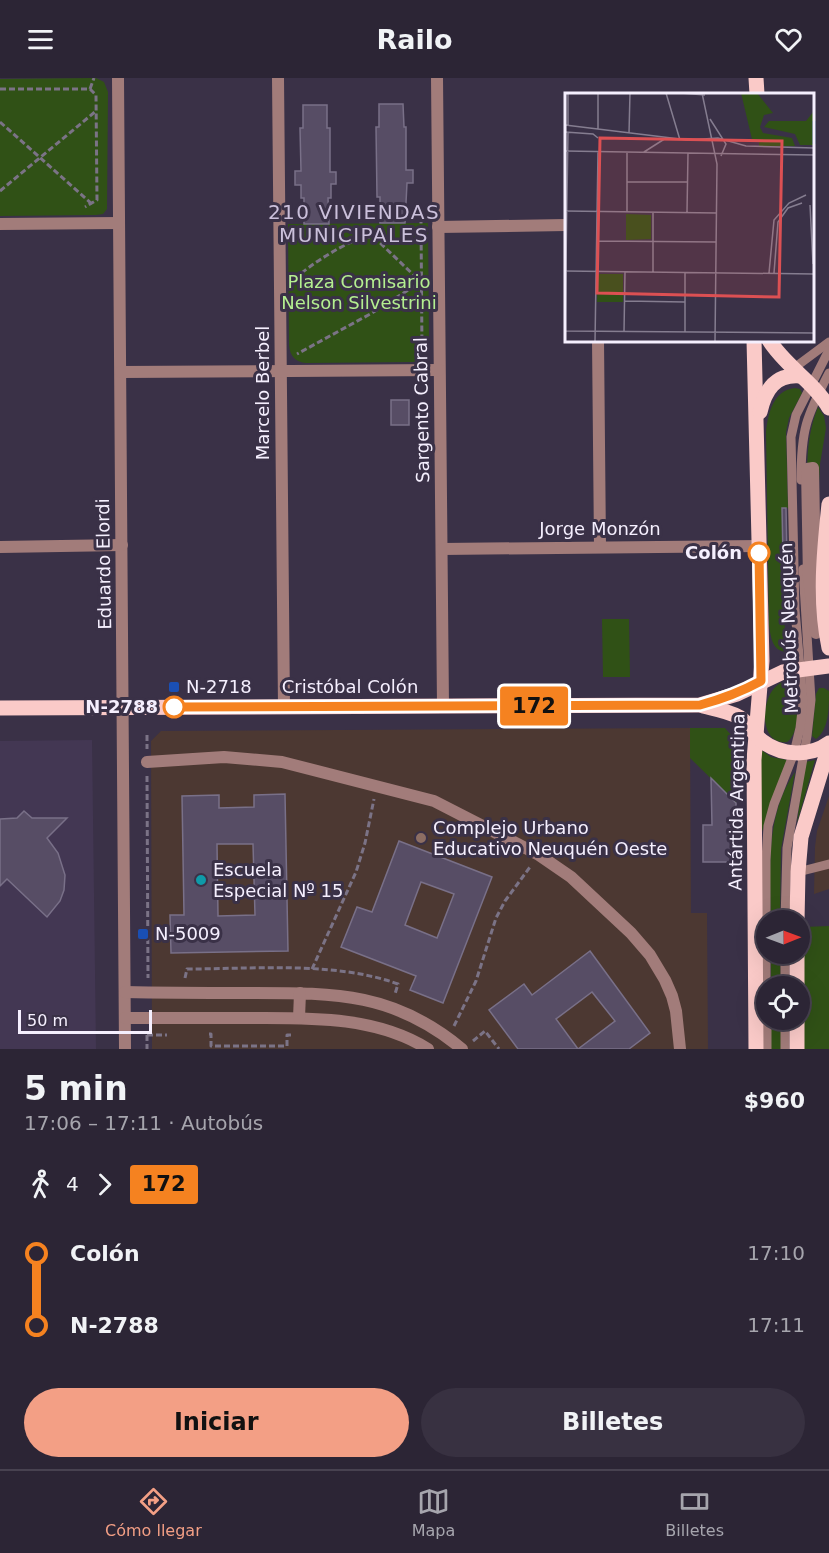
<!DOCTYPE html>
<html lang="es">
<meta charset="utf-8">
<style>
:root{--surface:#2c2535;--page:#383141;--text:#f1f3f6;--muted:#a6a5ad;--line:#484250;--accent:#f39f85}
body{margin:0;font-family:"DejaVu Sans",sans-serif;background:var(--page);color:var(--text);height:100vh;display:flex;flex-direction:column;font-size:22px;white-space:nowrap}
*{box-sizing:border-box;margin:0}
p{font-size:20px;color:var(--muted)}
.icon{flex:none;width:33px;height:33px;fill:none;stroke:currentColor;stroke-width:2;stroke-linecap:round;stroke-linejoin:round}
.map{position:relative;height:971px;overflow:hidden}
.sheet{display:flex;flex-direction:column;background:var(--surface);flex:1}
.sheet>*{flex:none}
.badge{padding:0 12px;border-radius:4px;font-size:21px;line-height:39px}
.needle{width:39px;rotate:89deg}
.tools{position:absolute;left:756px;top:832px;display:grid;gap:12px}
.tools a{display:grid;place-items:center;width:54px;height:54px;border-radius:50%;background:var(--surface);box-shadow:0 6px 24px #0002,0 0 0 2px var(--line);font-size:30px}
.scale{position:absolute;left:18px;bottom:15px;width:134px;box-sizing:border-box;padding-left:6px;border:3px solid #f5effe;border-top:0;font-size:16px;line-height:21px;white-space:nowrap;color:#f5effe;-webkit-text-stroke:4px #3a3147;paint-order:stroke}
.map>.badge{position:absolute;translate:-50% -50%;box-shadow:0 0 0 3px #fff}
.legs{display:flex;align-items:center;gap:9px;height:66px;padding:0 24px;font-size:20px}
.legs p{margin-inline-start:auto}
.head{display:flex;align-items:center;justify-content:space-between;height:102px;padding:0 24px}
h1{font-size:33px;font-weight:700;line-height:45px}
.cta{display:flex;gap:12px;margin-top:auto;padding:12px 24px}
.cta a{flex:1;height:69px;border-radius:36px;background:var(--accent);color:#111;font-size:24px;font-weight:700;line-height:69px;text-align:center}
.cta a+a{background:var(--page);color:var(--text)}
ul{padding:0 24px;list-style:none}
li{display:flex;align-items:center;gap:21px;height:72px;font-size:22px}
li i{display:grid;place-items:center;width:9px;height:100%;margin:0 8px;background:currentColor}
li i::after{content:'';width:15px;height:15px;margin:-8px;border:4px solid;border-radius:50%;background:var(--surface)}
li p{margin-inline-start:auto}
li:first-child i{background:linear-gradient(#0000 50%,currentColor 0)}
li:last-child i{background:linear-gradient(currentColor 50%,#0000 0)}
header{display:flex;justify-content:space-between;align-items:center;height:78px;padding:0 24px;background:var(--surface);font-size:27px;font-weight:700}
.dock{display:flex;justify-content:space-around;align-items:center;height:84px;border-top:2px solid var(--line);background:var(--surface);font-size:16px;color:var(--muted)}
.dock a{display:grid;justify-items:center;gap:3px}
.dock .selected{color:var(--accent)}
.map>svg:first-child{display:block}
.built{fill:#433753}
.education{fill:#4c3832}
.green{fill:#305116}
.building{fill:#574d65;stroke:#797088;stroke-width:1.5;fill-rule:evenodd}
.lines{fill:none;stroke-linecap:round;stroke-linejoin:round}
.path{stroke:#7b7386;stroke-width:3;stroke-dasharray:6 3;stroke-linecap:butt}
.lane{stroke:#a27c7a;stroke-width:9}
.street{stroke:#a27c7a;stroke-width:12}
.primary{stroke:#facac8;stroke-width:15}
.line-1-casing{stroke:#fff;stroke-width:14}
.line-1{stroke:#f58220;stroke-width:9}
.stop-1-dot{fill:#fff;stroke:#f58220;stroke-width:3}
.transit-dot{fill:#1a4fb4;stroke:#3a3147;stroke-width:2}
.education-dot{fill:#8d6e63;stroke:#3a3147;stroke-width:2}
.culture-dot{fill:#0f9aa8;stroke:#3a3147;stroke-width:2}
.labels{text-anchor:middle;stroke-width:6;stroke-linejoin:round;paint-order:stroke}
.park-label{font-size:18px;fill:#b4ef90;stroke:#3a3147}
.street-label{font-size:18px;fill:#f5effe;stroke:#3a3147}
.stop-label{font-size:18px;font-weight:bold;fill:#f5effe;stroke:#3a3147;text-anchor:end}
.poi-label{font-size:18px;fill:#f5effe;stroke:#3a3147;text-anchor:start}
.neighbourhood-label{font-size:20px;letter-spacing:1.5px;fill:#cbc0db;stroke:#3a3147}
.inset-river{fill:none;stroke:#00244c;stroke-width:3}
.inset-road{fill:none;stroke:#857d90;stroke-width:1.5}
.view{fill:#dc5053;fill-opacity:0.15;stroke:#dc5053;stroke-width:3}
.inset-edge{fill:none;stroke:#f5effe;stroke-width:3}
</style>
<header><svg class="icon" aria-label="menu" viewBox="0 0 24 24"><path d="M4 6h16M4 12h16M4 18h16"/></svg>Railo<svg class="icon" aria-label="heart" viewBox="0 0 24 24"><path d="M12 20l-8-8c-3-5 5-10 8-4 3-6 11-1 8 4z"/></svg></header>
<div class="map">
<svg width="829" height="971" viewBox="0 0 829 971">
<rect width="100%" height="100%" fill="#3a3147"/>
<!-- built -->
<path class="built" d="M92,662L96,971H0V663Z"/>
<!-- education -->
<g class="education">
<path d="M690,650L691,835H707L708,971H152L151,663L161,653Z"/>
<path d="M829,718V811L814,816L815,769L817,753Z"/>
</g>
<!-- green -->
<g class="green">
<path d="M96,0L104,4L108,14L107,131L103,136L96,137L0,138V1Z"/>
<path d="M428,145L429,267L425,280L413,284L306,285C295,284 290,278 289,267L288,146Z"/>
<path d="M795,310L800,311L802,315L789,340L786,354L788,430L782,431L785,557H791L792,569L787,574C772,573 771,560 769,547L766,354C768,336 773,312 795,310Z"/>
<path d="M818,329L824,338L826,350L820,386L815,479C810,429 799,376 818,329Z"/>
<path d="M602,541H629L630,599H603Z"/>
<path d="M791,600L797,602C799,618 801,654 787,664C761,667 761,629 772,613C777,606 783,603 791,600Z"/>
<path d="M819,610H824L829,613C829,630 829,651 816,661L812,658L816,616Z"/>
<path d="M690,650H725L742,670L736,725L690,680Z"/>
<path d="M760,671L771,679L787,682L760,759Z"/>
<path d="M815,682L797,745L805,684Z"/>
<path d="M795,694L781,771L780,843H771C770,793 765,737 795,694Z"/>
<path d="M829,848V971H804V849Z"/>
<path d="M771,876H780L781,909H771Z"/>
<rect x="771" y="942" width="10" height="29"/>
</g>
<!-- building -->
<g class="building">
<path d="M379,26H403L404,49H406V92H413V105H407L405,145H380V119H377L376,49H379Z"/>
<path d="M303,27H327V50H330V94H336V106H331V120H328L329,146H304V120H301V107H295V93H301L300,50H303Z"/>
<rect x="391" y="322" width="18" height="25"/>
<path d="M782,430H786L787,480H783Z"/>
<path d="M711,700L736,725L737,784H703V747H712Z"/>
<path d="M285,716L288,873L171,875L170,837H184L182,718L219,717V730L254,729V717ZM217,766H253L255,837L218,838Z"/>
<path d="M24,733L32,740H67L47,760L58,775L65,797L64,812L60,823L47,839L7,801L0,808V741L17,740Z"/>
<path d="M399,763L492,799L443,925L410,912L416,898L341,869L357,829L372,834ZM421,804L454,816L437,860L405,847Z"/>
<path d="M590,873L650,955L629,971H518L489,932L524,906L532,917ZM592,914L615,943L578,971L556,941Z"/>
</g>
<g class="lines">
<!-- path -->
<g class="path">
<path d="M0,11H90L96,17L97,122L85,129"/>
<path d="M90,11L94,0"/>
<path d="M0,44L93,127"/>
<path d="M0,113L96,33"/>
<path d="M295,201C306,189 353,159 367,159C371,159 373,161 377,162L421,204L372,235L297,276"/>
<path d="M416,278L422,272L421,144"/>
<path d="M147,657V671"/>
<path d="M147,698L148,900"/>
<path d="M312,891L356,794L365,765L374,721"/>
<path d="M185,900L187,891C253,891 335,883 398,906L395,916"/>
<path d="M454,948L476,903L496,840L505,823L530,789"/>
<path d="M209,956H211V968H287V957H291"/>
<path d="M147,957H167"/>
<path d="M147,957V971"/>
<path d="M473,963L485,953L499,971"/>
</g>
<!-- lane -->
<g class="lane">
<path d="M790,293L829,264"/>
<path d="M801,402C801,352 806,339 829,295"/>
<path d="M798,794L829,786"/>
<path d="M785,843L787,770L807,658L811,622L803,491"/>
<path d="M785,876V909"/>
<path d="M766,937V782L768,748L774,726L794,675L800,650L803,624L795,532L791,359L796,337L829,272"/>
<path d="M767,942V971"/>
<path d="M785,942V971"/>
</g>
<!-- street -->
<g class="street">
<path d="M118,0L125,971"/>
<path d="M278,0L284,629"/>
<path d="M437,0L443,628"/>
<path d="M0,146L119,145"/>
<path d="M438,149L566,147"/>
<path d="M598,262L600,469"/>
<path d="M121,294L439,292"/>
<path d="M813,390L816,555L809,501L807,391Z"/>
<path d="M0,469L122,467"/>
<path d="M442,471L759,468"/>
<path d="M147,684L224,679L282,684L434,723L539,777L571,799L631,855L650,877L665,902L672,918L676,933L680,971"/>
<path d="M125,914C167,915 208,915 250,915C334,915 394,914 462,971"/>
<path d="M125,940C165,940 205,940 245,940C306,940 374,937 428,971"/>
<path d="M299,940L300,915"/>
</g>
<!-- primary -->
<g class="primary">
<path d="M756,0L757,16"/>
<path d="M754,262L762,583L754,682L756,971"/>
<path d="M769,262C785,288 814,304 829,330"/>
<path d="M760,334C765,312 775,296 800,298"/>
<path d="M829,426C824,473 819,523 829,570"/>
<path d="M703,628C715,631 728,633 739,639C749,645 753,656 762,663C781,678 810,679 829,665"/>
<path d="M0,630L700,627L737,616L783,594L829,588"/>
<path d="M797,843L798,794L801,759L829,668"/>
<path d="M797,876V909"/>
<path d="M797,942V971"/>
</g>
</g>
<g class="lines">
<defs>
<path id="line-1" d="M174,629L700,627C722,621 741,614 761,603L759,475"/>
</defs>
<!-- line-1 casing -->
<use href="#line-1" class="line-1-casing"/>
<!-- line-1 -->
<use href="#line-1" class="line-1"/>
</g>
<!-- markers -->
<g class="stop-1-dot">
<circle cx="759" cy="475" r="10"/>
<circle cx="174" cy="629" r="10"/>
</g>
<g class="transit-dot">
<rect x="168" y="603" width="12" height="12" rx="3"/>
<rect x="137" y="850" width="12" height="12" rx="3"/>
</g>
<circle class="education-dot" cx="421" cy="760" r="6"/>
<circle class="culture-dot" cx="201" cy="802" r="6"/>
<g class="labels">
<!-- park labels -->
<g class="park-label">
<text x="359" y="210">Plaza Comisario<tspan x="359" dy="21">Nelson Silvestrini</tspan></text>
</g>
<!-- street labels -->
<g class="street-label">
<text transform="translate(263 315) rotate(-90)" y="6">Marcelo Berbel</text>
<text transform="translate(422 332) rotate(-91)" y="6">Sargento Cabral</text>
<text x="600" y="457">Jorge Monzón</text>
<text transform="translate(104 486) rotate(-91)" y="6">Eduardo Elordi</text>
<text transform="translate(789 550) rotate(-92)" y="6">Metrobús Neuquén</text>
<text x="350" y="615">Cristóbal Colón</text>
<text transform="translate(737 724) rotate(-89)" y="6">Antártida Argentina</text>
</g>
<!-- stop labels -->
<g class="stop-label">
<text x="742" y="481">Colón</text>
<text x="158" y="635">N-2788</text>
</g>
<!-- poi labels -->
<g class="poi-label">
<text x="186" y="615">N-2718</text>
<text x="433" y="756">Complejo Urbano<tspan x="433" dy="21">Educativo Neuquén Oeste</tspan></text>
<text x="213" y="798">Escuela<tspan x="213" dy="21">Especial Nº 15</tspan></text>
<text x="155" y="862">N-5009</text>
</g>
<!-- neighbourhood labels -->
<g class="neighbourhood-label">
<text x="354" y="141">210 VIVIENDAS<tspan x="354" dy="23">MUNICIPALES</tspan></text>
</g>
</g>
<!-- overview -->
<g transform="translate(565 15)">
<rect width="249" height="249" fill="#3a3147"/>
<path d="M176,0H192L208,20L199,22L195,34L198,40L227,45L230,53H194V46H187ZM249,18V52H235L230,41L199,34L204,28H241ZM61,121L86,122V146L61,147ZM33,181H58V209H32Z" fill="#305116"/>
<path class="inset-river" d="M249,28V51"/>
<path class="inset-road" d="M101,0L115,47M116,0L140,2M137,0L152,71L150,249M145,26L161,51L156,63M0,32L123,47L153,45L181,53L249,55M3,32V0M33,36V0M0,39L28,41L33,45M64,40L65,0M0,58L249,62M79,59L101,45M62,89H122M245,112L248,171M0,118L152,120M62,119V59M122,119L123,60M32,148L151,149M0,178L249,181M88,179V119M204,180L209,127L224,110L241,102M209,180L213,129L223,115L237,110M60,208L120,209M0,238L3,39M0,238L249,240M59,239L60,179M120,239V179M30,249L33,59"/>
<path class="view" d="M35,45L217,48L214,204L32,200Z"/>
<rect width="249" height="249" class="inset-edge"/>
</g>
</svg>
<div class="tools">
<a><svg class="needle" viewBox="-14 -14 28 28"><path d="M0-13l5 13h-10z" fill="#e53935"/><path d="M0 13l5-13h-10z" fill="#a6a5ad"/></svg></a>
<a><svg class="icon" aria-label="locate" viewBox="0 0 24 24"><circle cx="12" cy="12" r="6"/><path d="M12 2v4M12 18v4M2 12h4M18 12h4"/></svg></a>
</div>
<div class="scale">50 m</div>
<b class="badge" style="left:534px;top:628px;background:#f58220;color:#111">172</b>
</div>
<section class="sheet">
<div class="head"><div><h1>5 min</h1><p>17:06 – 17:11 · Autobús</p></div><b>$960</b></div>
<div class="legs"><svg class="icon" aria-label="walk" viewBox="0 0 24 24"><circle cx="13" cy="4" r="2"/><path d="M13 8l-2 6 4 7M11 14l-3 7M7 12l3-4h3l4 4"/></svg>4<svg class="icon" aria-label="forward" viewBox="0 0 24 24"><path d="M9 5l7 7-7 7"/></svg><b class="badge" style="background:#f58220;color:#111">172</b></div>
<ul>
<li><i style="color:#f58220"></i><b>Colón</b><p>17:10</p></li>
<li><i style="color:#f58220"></i><b>N-2788</b><p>17:11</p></li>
</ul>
<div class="cta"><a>Iniciar</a><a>Billetes</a></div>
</section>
<nav class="dock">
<a class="selected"><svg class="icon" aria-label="directions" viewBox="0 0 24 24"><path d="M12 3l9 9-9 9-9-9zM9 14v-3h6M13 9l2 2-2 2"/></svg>Cómo llegar</a>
<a><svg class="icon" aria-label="map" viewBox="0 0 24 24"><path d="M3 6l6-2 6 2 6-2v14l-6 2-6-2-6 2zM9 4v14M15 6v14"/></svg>Mapa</a>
<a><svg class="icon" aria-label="tickets" viewBox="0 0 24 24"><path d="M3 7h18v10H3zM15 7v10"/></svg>Billetes</a>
</nav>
